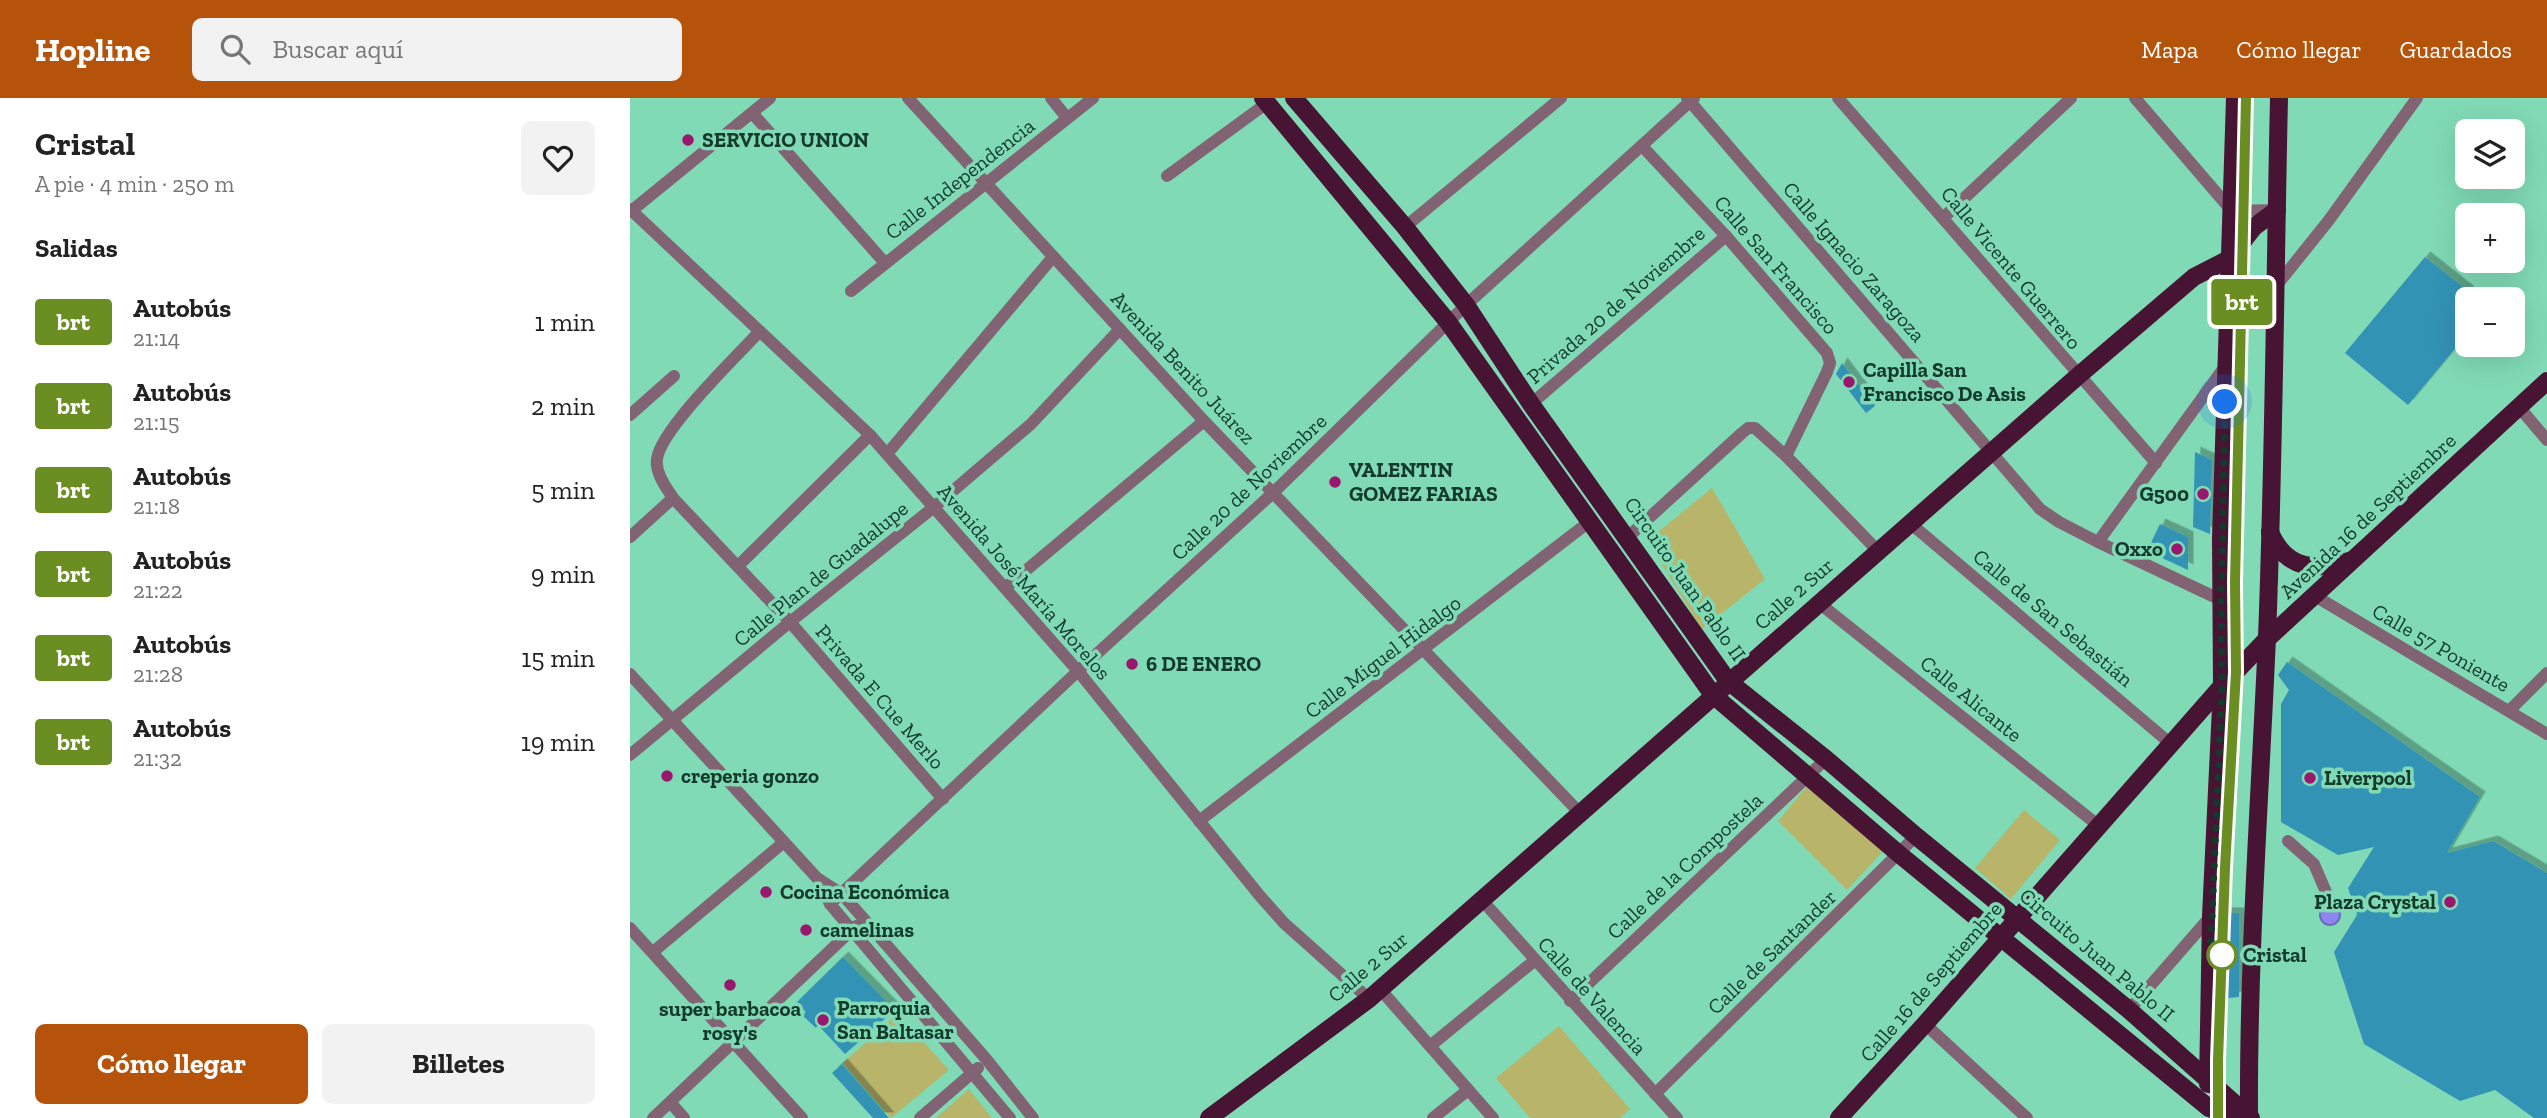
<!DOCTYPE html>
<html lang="es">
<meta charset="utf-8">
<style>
:root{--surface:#fff;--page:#f2f2f2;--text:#222;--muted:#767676;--accent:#b45309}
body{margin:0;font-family:"Zilla Slab",serif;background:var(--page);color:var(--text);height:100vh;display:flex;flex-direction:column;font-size:26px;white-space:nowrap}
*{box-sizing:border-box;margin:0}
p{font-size:23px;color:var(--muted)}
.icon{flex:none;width:38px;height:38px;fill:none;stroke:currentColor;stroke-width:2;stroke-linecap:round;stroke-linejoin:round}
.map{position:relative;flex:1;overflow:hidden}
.side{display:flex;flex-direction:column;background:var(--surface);width:630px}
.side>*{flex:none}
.badge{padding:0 14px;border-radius:5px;font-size:24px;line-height:46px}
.controls{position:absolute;left:1825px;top:21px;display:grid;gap:14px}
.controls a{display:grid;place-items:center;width:70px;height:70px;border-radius:10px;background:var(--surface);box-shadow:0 7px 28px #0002;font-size:35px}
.you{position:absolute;width:35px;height:35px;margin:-18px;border:5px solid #fff;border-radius:50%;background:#1a73e8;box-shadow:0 0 0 10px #1a73e833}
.map>.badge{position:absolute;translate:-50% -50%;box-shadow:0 0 0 4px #fff}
h2{padding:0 35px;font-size:26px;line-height:63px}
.round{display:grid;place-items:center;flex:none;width:74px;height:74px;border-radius:10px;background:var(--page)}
.head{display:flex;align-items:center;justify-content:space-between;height:119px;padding:0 35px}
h1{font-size:33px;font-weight:700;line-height:52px}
.action{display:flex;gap:14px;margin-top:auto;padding:14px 35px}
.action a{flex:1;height:80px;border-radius:10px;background:var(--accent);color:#fff;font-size:28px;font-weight:700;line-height:80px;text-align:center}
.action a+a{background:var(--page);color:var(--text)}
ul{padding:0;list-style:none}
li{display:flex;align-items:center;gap:21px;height:84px;padding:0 35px}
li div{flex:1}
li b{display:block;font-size:26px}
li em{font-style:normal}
li .badge{min-width:77px;font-weight:700;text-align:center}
header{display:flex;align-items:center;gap:42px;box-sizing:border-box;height:98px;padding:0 35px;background:var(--accent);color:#fff}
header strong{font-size:33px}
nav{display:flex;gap:38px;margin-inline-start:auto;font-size:24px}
.search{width:490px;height:63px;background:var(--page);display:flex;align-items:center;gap:18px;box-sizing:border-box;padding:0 24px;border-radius:10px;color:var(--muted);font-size:26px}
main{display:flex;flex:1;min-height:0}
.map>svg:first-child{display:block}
.green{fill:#b8b46a}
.water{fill:#8f84f0;stroke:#6a6eb5;stroke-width:2}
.building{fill:#3193b5;filter:url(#shadow)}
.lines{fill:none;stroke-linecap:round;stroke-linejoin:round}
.minor{stroke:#826374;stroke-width:12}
.major{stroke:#471433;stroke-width:18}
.line-casing{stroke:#fff;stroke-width:16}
.line{stroke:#6b8e23;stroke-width:10}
.walk{stroke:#143a2c;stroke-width:7;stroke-dasharray:0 12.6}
.poi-dot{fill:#99186e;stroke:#80dab5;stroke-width:2.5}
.stop-dot{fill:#fff;stroke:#6b8e23;stroke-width:3.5}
.labels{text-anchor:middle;stroke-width:7;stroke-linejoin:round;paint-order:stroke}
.poi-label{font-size:21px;font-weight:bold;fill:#143a2c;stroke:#80dab5;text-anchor:start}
.street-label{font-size:21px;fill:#143a2c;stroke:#80dab5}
.stop-label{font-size:21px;font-weight:bold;fill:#143a2c;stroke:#80dab5;text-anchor:start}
</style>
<header>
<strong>Hopline</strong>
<div class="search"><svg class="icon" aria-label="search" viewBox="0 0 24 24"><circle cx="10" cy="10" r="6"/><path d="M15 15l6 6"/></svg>Buscar aquí</div>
<nav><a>Mapa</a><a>Cómo llegar</a><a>Guardados</a></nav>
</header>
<main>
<section class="side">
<div class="head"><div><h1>Cristal</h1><p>A pie · 4 min · 250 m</p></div><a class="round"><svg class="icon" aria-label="heart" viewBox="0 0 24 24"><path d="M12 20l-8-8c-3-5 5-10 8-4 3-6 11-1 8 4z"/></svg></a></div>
<h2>Salidas</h2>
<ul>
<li><span class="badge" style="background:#6b8e23;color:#fff">brt</span><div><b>Autobús</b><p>21:14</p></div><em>1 min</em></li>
<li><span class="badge" style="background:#6b8e23;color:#fff">brt</span><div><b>Autobús</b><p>21:15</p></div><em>2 min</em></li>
<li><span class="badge" style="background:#6b8e23;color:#fff">brt</span><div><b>Autobús</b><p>21:18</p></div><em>5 min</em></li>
<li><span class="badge" style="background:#6b8e23;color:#fff">brt</span><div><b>Autobús</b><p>21:22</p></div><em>9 min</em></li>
<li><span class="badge" style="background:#6b8e23;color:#fff">brt</span><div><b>Autobús</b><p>21:28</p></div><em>15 min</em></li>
<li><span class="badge" style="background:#6b8e23;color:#fff">brt</span><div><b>Autobús</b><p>21:32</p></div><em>19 min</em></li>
</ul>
<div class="action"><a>Cómo llegar</a><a>Billetes</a></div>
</section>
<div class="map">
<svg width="1917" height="1020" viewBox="0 0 1917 1020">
<defs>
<filter id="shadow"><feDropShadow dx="5.5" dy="-5.5" stdDeviation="0" flood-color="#0004"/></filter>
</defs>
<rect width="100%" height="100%" fill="#80dab5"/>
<!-- green -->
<g class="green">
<path d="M1082,390L1135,481L1072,531L1017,443Z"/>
<path d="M1179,686L1256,750L1217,792L1148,723Z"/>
<path d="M1394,712L1430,742L1381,801L1345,770Z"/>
<path d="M268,915L319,972L261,1020L213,965Z"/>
<path d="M929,928L1000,1011L990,1020H900L866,980Z"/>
<path d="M339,991L362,1020H306Z"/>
</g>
<!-- water -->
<circle class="water" cx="1700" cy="817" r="10"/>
<!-- building -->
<g class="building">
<path d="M1795,159L1838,193V235L1778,307L1715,255Z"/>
<path d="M1212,265L1245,308L1236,315L1206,276Z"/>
<path d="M1565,354L1582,362L1580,436L1563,429Z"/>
<path d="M1530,426L1558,439V472L1517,453Z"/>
<path d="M1657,564L1850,699L1817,755L1863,743L1917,775V1020H1904L1865,992L1830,1003L1734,946L1704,854L1727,817L1718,790L1744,749L1708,757L1651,724V606L1659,592L1648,577Z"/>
<path d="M1596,815H1609V899L1597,900Z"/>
<path d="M213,859L265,912L215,956L188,927L186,930L172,917L176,914L166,905Z"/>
<path d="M212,966L259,1020H243L202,975Z"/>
</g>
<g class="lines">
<!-- minor -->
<g class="minor">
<path d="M278,0L574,323L949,714"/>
<path d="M421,0L437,20"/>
<path d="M1057,0L1410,411L1429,424L1468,444L1591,502"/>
<path d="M1208,0L1526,365"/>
<path d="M1505,0L1602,113L1645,112"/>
<path d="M123,16L255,165"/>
<path d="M1012,48L1096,138L1197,255L1200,265L1197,274L1156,358"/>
<path d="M537,78L637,5"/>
<path d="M0,111L240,337L448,573L630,798L654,825L739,901"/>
<path d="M0,114L140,0"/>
<path d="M1313,120L1441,0"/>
<path d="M775,129L931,0"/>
<path d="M1598,182L1647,187L1699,122L1787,0"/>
<path d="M221,193L463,0"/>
<path d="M129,234C107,258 31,331 27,361C25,375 36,389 43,400L160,524L313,701"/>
<path d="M901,306L1096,138"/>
<path d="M1889,309L1917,342"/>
<path d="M0,317L44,278"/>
<path d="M257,356L423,159"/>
<path d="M1280,425L1541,646"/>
<path d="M0,439L43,400"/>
<path d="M998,439L1112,335L1118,330H1125L1156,358L1248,453"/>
<path d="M1468,444L1596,267"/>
<path d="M108,468L240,337"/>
<path d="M375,490L574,323"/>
<path d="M1685,498L1917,636"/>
<path d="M1189,505L1469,728"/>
<path d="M0,576L187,780L212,796L357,962L403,1020"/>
<path d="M1879,613L1917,575"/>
<path d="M0,657L160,524L304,409L401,326L490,231"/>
<path d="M569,723L959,424"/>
<path d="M1658,743L1684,766L1696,794"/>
<path d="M188,781L200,806L380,1020"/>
<path d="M851,801L1047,1020"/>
<path d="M200,806L448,573L644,394L836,207L1064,0"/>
<path d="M0,830L172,1020"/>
<path d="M23,854L154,744"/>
<path d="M750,891L863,1020"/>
<path d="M940,903L1196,661"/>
<path d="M1499,912L1581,818"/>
<path d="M1295,926L1397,1020"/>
<path d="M800,948L904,863"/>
<path d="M1025,996L1286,738"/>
<path d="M41,1005L54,1020"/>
<path d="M23,1020L226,828"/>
<path d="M290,1020L348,970"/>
<path d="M803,1020L838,992"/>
</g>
<!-- major -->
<g class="major">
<path d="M633,0L818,224L1083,597L1269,756L1579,1010L1602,1018H1619"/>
<path d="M664,0L775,129L836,207L901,306L1098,583L1196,661L1286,738L1499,912L1621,1020"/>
<path d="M1640,434C1656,472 1687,474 1722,462"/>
<path d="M1578,986L1581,818L1592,588L1591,441L1605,0"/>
<path d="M579,1020L739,901L1448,278L1564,179L1599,161L1624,129L1647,112"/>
<path d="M1209,1020L1295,926L1592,588L1636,542L1917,283"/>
<path d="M1619,1020C1618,860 1630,699 1637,539C1644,360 1645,180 1649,0"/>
</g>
</g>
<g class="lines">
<defs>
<path id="line" d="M1588,1020V962L1595,770L1606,574L1605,484L1616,0"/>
</defs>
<!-- line casing -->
<use href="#line" class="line-casing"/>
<!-- line -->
<use href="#line" class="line"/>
<!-- walk -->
<path class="walk" d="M1592,857L1580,866L1592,588L1591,502L1595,304"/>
</g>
<!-- markers -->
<g class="poi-dot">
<circle cx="58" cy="42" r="7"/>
<circle cx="1219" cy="284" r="7"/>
<circle cx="705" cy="384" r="7"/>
<circle cx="1573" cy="396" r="7"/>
<circle cx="1547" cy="451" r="7"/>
<circle cx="502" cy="566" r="7"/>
<circle cx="37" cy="678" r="7"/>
<circle cx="1680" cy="680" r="7"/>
<circle cx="136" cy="794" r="7"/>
<circle cx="1820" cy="804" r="7"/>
<circle cx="176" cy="832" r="7"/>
<circle cx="100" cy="887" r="7"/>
<circle cx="193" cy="922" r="7"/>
</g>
<circle class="stop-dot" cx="1592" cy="857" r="14"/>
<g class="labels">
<!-- poi labels -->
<g class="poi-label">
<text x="72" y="49">SERVICIO UNION</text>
<text x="1233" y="279">Capilla San<tspan x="1233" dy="24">Francisco De Asis</tspan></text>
<text x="719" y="379">VALENTIN<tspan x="719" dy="24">GOMEZ FARIAS</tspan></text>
<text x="1559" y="403" text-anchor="end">G500</text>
<text x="1533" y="458" text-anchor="end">Oxxo</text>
<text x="516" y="573">6 DE ENERO</text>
<text x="51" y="685">creperia gonzo</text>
<text x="1694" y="687">Liverpool</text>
<text x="150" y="801">Cocina Económica</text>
<text x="1806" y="811" text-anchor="end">Plaza Crystal</text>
<text x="190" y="839">camelinas</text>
<text x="207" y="917">Parroquia<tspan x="207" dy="24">San Baltasar</tspan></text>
<text x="100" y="918" text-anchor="middle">super barbacoa<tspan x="100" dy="24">rosy's</tspan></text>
</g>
<!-- street labels -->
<g class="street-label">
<text transform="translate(330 81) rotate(-38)" y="7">Calle Independencia</text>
<text transform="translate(1224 164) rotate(49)" y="7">Calle Ignacio Zaragoza</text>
<text transform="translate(1146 167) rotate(49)" y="7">Calle San Francisco</text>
<text transform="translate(1381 170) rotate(50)" y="7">Calle Vicente Guerrero</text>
<text transform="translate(986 207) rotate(-41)" y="7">Privada 20 de Noviembre</text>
<text transform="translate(553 270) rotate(47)" y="7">Avenida Benito Juárez</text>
<text transform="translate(619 389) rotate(-43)" y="7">Calle 20 de Noviembre</text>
<text transform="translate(1738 418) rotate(-43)" y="7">Avenida 16 de Septiembre</text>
<text transform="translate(191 476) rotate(-39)" y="7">Calle Plan de Guadalupe</text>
<text transform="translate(1055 481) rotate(55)" y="7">Circuito Juan Pablo II</text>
<text transform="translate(394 484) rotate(49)" y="7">Avenida José María Morelos</text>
<text transform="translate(1164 496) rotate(-41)" y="7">Calle 2 Sur</text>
<text transform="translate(1423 520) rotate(40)" y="7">Calle de San Sebastián</text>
<text transform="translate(1811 550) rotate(30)" y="7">Calle 57 Poniente</text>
<text transform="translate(753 559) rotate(-37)" y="7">Calle Miguel Hidalgo</text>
<text transform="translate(250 599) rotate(49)" y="7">Privada E Cue Merlo</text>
<text transform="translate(1341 601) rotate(39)" y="7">Calle Alicante</text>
<text transform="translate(1055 768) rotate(-43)" y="7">Calle de la Compostela</text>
<text transform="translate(1142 854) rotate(-44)" y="7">Calle de Santander</text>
<text transform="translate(1467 857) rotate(40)" y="7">Circuito Juan Pablo II</text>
<text transform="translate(738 869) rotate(-40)" y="7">Calle 2 Sur</text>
<text transform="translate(1301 884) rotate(-49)" y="7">Calle 16 de Septiembre</text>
<text transform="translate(962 898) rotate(48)" y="7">Calle de Valencia</text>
</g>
<!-- stop labels -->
<g class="stop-label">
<text x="1613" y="864">Cristal</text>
</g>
</g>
</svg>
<div class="controls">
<a><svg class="icon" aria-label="layers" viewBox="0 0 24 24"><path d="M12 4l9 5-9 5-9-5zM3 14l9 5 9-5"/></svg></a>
<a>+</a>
<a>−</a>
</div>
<div class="you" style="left:1595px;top:304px"></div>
<b class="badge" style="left:1612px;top:204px;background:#6b8e23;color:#fff">brt</b>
</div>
</main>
